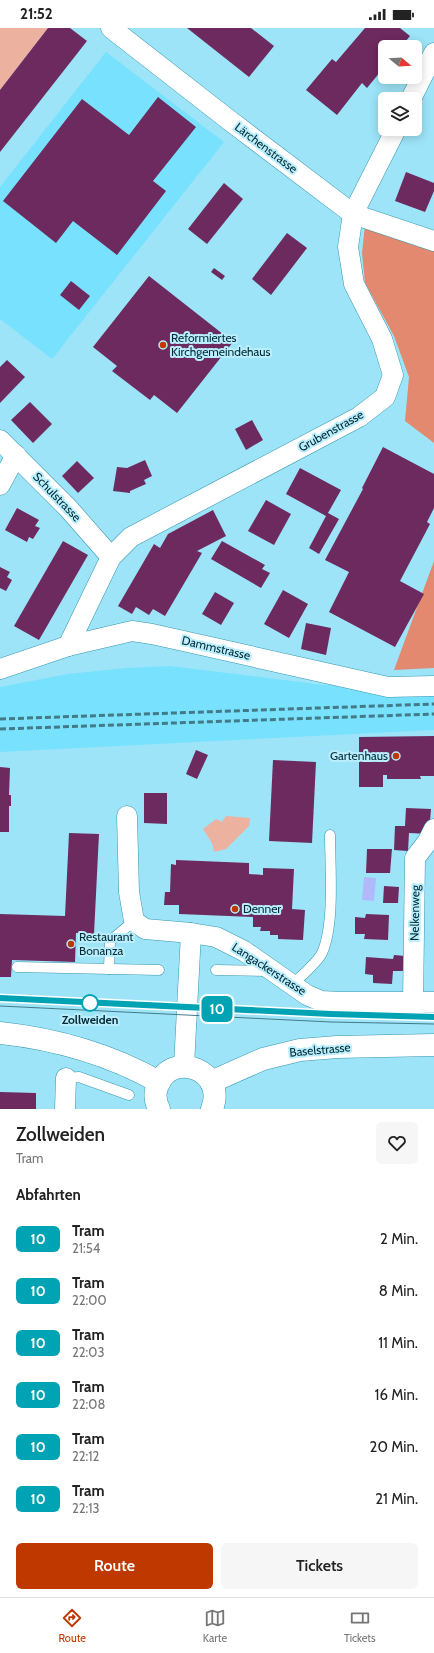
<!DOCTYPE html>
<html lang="de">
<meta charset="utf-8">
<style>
:root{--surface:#fff;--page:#f6f6f6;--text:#222;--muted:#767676;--line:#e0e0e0;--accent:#bf3800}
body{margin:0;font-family:Cabin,sans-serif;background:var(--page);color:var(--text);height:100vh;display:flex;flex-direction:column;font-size:15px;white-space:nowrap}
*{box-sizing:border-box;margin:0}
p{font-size:13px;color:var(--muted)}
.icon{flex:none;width:22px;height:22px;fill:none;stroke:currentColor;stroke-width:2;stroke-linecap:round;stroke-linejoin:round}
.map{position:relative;height:1081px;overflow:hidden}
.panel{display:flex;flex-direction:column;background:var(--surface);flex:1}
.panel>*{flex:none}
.badge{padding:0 8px;border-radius:6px;font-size:14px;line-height:26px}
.needle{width:26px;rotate:108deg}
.controls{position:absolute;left:378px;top:12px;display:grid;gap:8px}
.controls a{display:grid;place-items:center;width:44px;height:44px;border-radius:6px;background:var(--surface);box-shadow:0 2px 10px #0003;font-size:20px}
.map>.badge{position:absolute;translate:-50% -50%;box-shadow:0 0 0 2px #fff}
h2{padding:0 16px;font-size:15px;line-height:36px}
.round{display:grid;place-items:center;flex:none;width:42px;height:42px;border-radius:6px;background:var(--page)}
.head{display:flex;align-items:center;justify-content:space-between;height:68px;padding:0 16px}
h1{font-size:19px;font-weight:600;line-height:30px}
.primary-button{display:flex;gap:8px;margin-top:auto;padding:8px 16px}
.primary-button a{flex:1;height:46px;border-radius:6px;background:var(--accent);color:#fff;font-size:16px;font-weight:600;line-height:46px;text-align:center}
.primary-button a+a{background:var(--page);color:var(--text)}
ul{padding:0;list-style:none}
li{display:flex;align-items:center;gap:12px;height:52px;padding:0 16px}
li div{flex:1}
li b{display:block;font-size:15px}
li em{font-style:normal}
li .badge{min-width:44px;font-weight:700;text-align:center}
.status{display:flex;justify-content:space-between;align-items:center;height:28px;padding:0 20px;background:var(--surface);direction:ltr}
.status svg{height:11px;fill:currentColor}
.tab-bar{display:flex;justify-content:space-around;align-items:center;height:56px;border-top:1px solid var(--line);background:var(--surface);font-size:11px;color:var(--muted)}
.tab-bar a{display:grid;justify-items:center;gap:2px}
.tab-bar .active{color:var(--accent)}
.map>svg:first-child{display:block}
.built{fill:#78e1fd}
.green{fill:#edb19f}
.forest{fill:#e2896f}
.water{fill:#b0bafb}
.building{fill:#6d2a5e}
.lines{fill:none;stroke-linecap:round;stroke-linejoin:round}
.lane-casing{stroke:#3697af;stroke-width:11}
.street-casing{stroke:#3697af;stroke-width:21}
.secondary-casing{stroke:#3697af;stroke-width:23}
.lane{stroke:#fff;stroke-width:10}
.street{stroke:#fff;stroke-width:20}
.secondary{stroke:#fff;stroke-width:22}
.tram{stroke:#437a88;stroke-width:1}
.rail{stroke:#437a88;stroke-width:3;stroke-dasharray:6 3;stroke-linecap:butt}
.line-casing{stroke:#fff;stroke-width:9}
.line{stroke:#00a3b4;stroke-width:6}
.poi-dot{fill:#bf3800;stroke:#baeefd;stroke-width:1.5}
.stop-dot{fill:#fff;stroke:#00a3b4;stroke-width:2}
.labels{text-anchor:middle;stroke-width:4;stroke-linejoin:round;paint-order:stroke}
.street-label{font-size:12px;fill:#002b34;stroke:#baeefd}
.poi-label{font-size:12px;fill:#002b34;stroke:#baeefd;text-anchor:start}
.stop-label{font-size:12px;font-weight:bold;fill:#002b34;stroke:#baeefd}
</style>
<div class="status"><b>21:52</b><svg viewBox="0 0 49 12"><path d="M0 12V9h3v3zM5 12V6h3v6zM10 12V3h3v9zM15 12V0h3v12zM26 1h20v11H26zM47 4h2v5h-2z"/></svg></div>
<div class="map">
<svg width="434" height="1081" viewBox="0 0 434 1081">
<rect width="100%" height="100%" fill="#9de4f8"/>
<!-- built -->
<g class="built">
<path d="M106,24L224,114L52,331L0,291V159Z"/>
<path d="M170,638L324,657L434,659V702L0,724V659L68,646L126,640Z"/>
</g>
<!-- green -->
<g class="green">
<path d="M0,0H48L0,62Z"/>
<path d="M226,788L250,790L249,798L226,821L214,824L212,815L203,801L216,791L222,794Z"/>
</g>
<!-- forest -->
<g class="forest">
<path d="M365,197L434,219V415L405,393L409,349L394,308L365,255L362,225Z"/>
<path d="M434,533V640L394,642Z"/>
</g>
<!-- water -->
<path class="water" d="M364,849L376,850L374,873L362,872Z"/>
<!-- building -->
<g class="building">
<path d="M48,0H70L87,13L0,124V62Z"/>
<path d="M187,0H251L274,18L249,49Z"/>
<path d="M365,0H400L410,8L401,19H385V38L367,60L362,55L337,87L306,62L332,31L336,34Z"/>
<path d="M158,69L196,99L153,153L166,163L117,227L73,193L56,215L3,173L82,71L129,107Z"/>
<path d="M406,144L434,155V163L425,184L395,173Z"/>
<path d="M224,155L243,171L207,216L188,201Z"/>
<path d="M287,205L307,220L271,267L252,251Z"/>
<path d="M214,240L225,248L222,252L211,244Z"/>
<path d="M149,248L233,314L177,385L154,367L150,372L112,343L117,338L93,319Z"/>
<path d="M71,253L90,268L79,282L60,267Z"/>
<path d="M7,332L25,349L0,375V339Z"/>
<path d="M30,374L52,396L33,415L11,392Z"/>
<path d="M252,392L263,412L246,422L235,401Z"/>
<path d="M383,419L434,446V480L427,494L430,496L400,553L424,566L395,619L329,584L349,544L325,532L363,461L362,460Z"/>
<path d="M145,432L152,448L144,452L146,456L130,463V465L113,463L117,439L127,440Z"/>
<path d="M77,433L94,450L78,465L62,448Z"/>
<path d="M300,440L341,462L328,485L339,491L319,526L309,520L326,488L286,466Z"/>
<path d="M266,472L291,486L274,517L248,503Z"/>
<path d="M17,480L39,492L35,498L40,500L33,511L29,509L27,514L5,502Z"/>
<path d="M213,482L226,508L197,523L202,525L165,588L153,581L149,587L136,579L132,586L118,578L154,516L160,520L168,506Z"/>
<path d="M63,513L88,527L39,612L14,598Z"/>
<path d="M222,513L265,537L262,541L270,545L261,560L211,531Z"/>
<path d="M0,539L10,544L7,549L12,552L6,563L0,560Z"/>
<path d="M283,562L308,576L289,610L264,596Z"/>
<path d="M215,564L234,575L221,597L202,586Z"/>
<path d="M306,595L331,600L326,627L301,621Z"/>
<path d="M434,708V748H420L421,751H387V747H383V759H359V709Z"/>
<path d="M196,722L208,727L197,751L186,746Z"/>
<path d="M273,732L316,734L312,815L269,813Z"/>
<path d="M0,739L10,740L9,767H11V778H9V804H0Z"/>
<path d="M144,765H167V796L144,795Z"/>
<path d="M406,780L431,781L429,806L409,805L408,823L394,822L395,798H405Z"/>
<path d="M69,805L99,806L94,906L76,905L75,934L12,932L11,949H0V886L65,888Z"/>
<path d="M367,821H392L390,845H366Z"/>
<path d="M176,832L249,835V846L263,847V840L294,841L292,881L305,882L303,912L278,911V907H270V903H260L261,899H253V889L179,886V877H164L165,864H170L171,836L176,837Z"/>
<path d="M384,858L399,859L398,875H383Z"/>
<path d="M366,886L389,887L388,912L364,911L365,906H355V889L365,890Z"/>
<path d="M394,927L405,928L404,943H393L392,956L373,955V947L365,946L366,929L393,931Z"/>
<path d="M0,1064L36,1065V1081H0Z"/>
</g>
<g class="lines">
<defs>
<g id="lane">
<path d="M17,939L159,942"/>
<path d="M109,941L110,913L134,893"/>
<path d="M216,942L267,943"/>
<path d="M293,956C301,948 317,935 322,925C335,896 330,839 330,807"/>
<path d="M66,1050L79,1049L129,1067"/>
</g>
<g id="street">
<path d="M111,0L229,92L353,186L434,213"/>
<path d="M411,71L434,25"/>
<path d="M0,412L68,480L111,529"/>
<path d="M0,457L16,427"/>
<path d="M68,618L111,529L131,509L359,389L385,369L393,347L382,311L354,256L348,219L353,186L396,101"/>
<path d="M0,641L68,618L132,603L152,606L388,659L434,658"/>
<path d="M127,788L129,864L134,893L145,901L191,905L216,909L244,923L307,967L321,973L340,974H434"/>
<path d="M413,975L415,830L428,813L434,801"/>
<path d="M184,1038L191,905"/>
<path d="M65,1081L66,1050"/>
</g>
<g id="secondary">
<path d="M0,1005C57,1011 109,1026 159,1054"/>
<path d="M211,1054L263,1031L300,1022L337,1019L434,1017"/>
<path d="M159,1081C155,1073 154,1065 158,1057C173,1021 227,1043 212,1081"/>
</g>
</defs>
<!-- lane casing -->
<use href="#lane" class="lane-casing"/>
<!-- street casing -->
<use href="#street" class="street-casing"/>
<!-- secondary casing -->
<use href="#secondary" class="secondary-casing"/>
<!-- lane -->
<use href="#lane" class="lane"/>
<!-- street -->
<use href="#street" class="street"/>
<!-- secondary -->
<use href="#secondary" class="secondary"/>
<!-- tram -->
<g class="tram">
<path d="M0,970L331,986L434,989"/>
<path d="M0,978L331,994L434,996"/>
</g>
<!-- rail -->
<g class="rail">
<path d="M0,691L434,676"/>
<path d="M0,701L434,686"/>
</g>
</g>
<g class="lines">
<defs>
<path id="line" d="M0,970L331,986L434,989"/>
</defs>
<!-- line casing -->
<use href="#line" class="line-casing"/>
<!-- line -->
<use href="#line" class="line"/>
</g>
<!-- markers -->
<g class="poi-dot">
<circle cx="163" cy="317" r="4"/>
<circle cx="396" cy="728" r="4"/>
<circle cx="235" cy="881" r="4"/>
<circle cx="71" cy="916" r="4"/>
</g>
<circle class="stop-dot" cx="90" cy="975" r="8"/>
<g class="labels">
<!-- street labels -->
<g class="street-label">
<text transform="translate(266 120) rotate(37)" y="4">Lärchenstrasse</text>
<text transform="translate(331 403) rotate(-29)" y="4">Grubenstrasse</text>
<text transform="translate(57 469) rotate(46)" y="4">Schulstrasse</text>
<text transform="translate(216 620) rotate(13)" y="4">Dammstrasse</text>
<text transform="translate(415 885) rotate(-89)" y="4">Nelkenweg</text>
<text transform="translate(269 941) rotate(33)" y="4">Langackerstrasse</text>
<text transform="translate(320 1022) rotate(-5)" y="4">Baselstrasse</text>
</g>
<!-- poi labels -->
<g class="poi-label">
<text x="171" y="314">Reformiertes<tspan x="171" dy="14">Kirchgemeindehaus</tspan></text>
<text x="388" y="732" text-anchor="end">Gartenhaus</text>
<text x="243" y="885">Denner</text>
<text x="79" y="913">Restaurant<tspan x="79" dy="14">Bonanza</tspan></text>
</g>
<!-- stop labels -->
<g class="stop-label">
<text x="90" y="996">Zollweiden</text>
</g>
</g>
</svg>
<div class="controls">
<a><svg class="needle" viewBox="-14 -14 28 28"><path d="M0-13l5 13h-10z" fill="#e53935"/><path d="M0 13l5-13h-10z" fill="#767676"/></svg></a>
<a><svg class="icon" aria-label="layers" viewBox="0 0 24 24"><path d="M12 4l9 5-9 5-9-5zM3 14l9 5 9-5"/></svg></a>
</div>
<b class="badge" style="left:217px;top:981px;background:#00a3b4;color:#fff">10</b>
</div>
<section class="panel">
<div class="head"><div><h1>Zollweiden</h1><p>Tram</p></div><a class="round"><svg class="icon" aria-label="heart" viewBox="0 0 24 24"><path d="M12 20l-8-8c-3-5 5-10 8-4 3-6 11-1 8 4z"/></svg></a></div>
<h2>Abfahrten</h2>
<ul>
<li><span class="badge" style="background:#00a3b4;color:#fff">10</span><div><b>Tram</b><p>21:54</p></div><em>2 Min.</em></li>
<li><span class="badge" style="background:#00a3b4;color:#fff">10</span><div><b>Tram</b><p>22:00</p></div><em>8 Min.</em></li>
<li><span class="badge" style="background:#00a3b4;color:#fff">10</span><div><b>Tram</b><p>22:03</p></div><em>11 Min.</em></li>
<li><span class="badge" style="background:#00a3b4;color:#fff">10</span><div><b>Tram</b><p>22:08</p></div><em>16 Min.</em></li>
<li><span class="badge" style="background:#00a3b4;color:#fff">10</span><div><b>Tram</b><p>22:12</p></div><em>20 Min.</em></li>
<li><span class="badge" style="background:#00a3b4;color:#fff">10</span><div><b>Tram</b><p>22:13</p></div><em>21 Min.</em></li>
</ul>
<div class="primary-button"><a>Route</a><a>Tickets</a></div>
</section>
<nav class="tab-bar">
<a class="active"><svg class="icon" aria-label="directions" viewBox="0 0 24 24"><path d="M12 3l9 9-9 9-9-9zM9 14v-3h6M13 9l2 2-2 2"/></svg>Route</a>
<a><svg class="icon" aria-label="map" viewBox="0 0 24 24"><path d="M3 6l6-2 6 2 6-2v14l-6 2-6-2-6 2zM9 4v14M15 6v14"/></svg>Karte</a>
<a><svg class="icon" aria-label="tickets" viewBox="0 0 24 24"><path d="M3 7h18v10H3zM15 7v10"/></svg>Tickets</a>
</nav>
